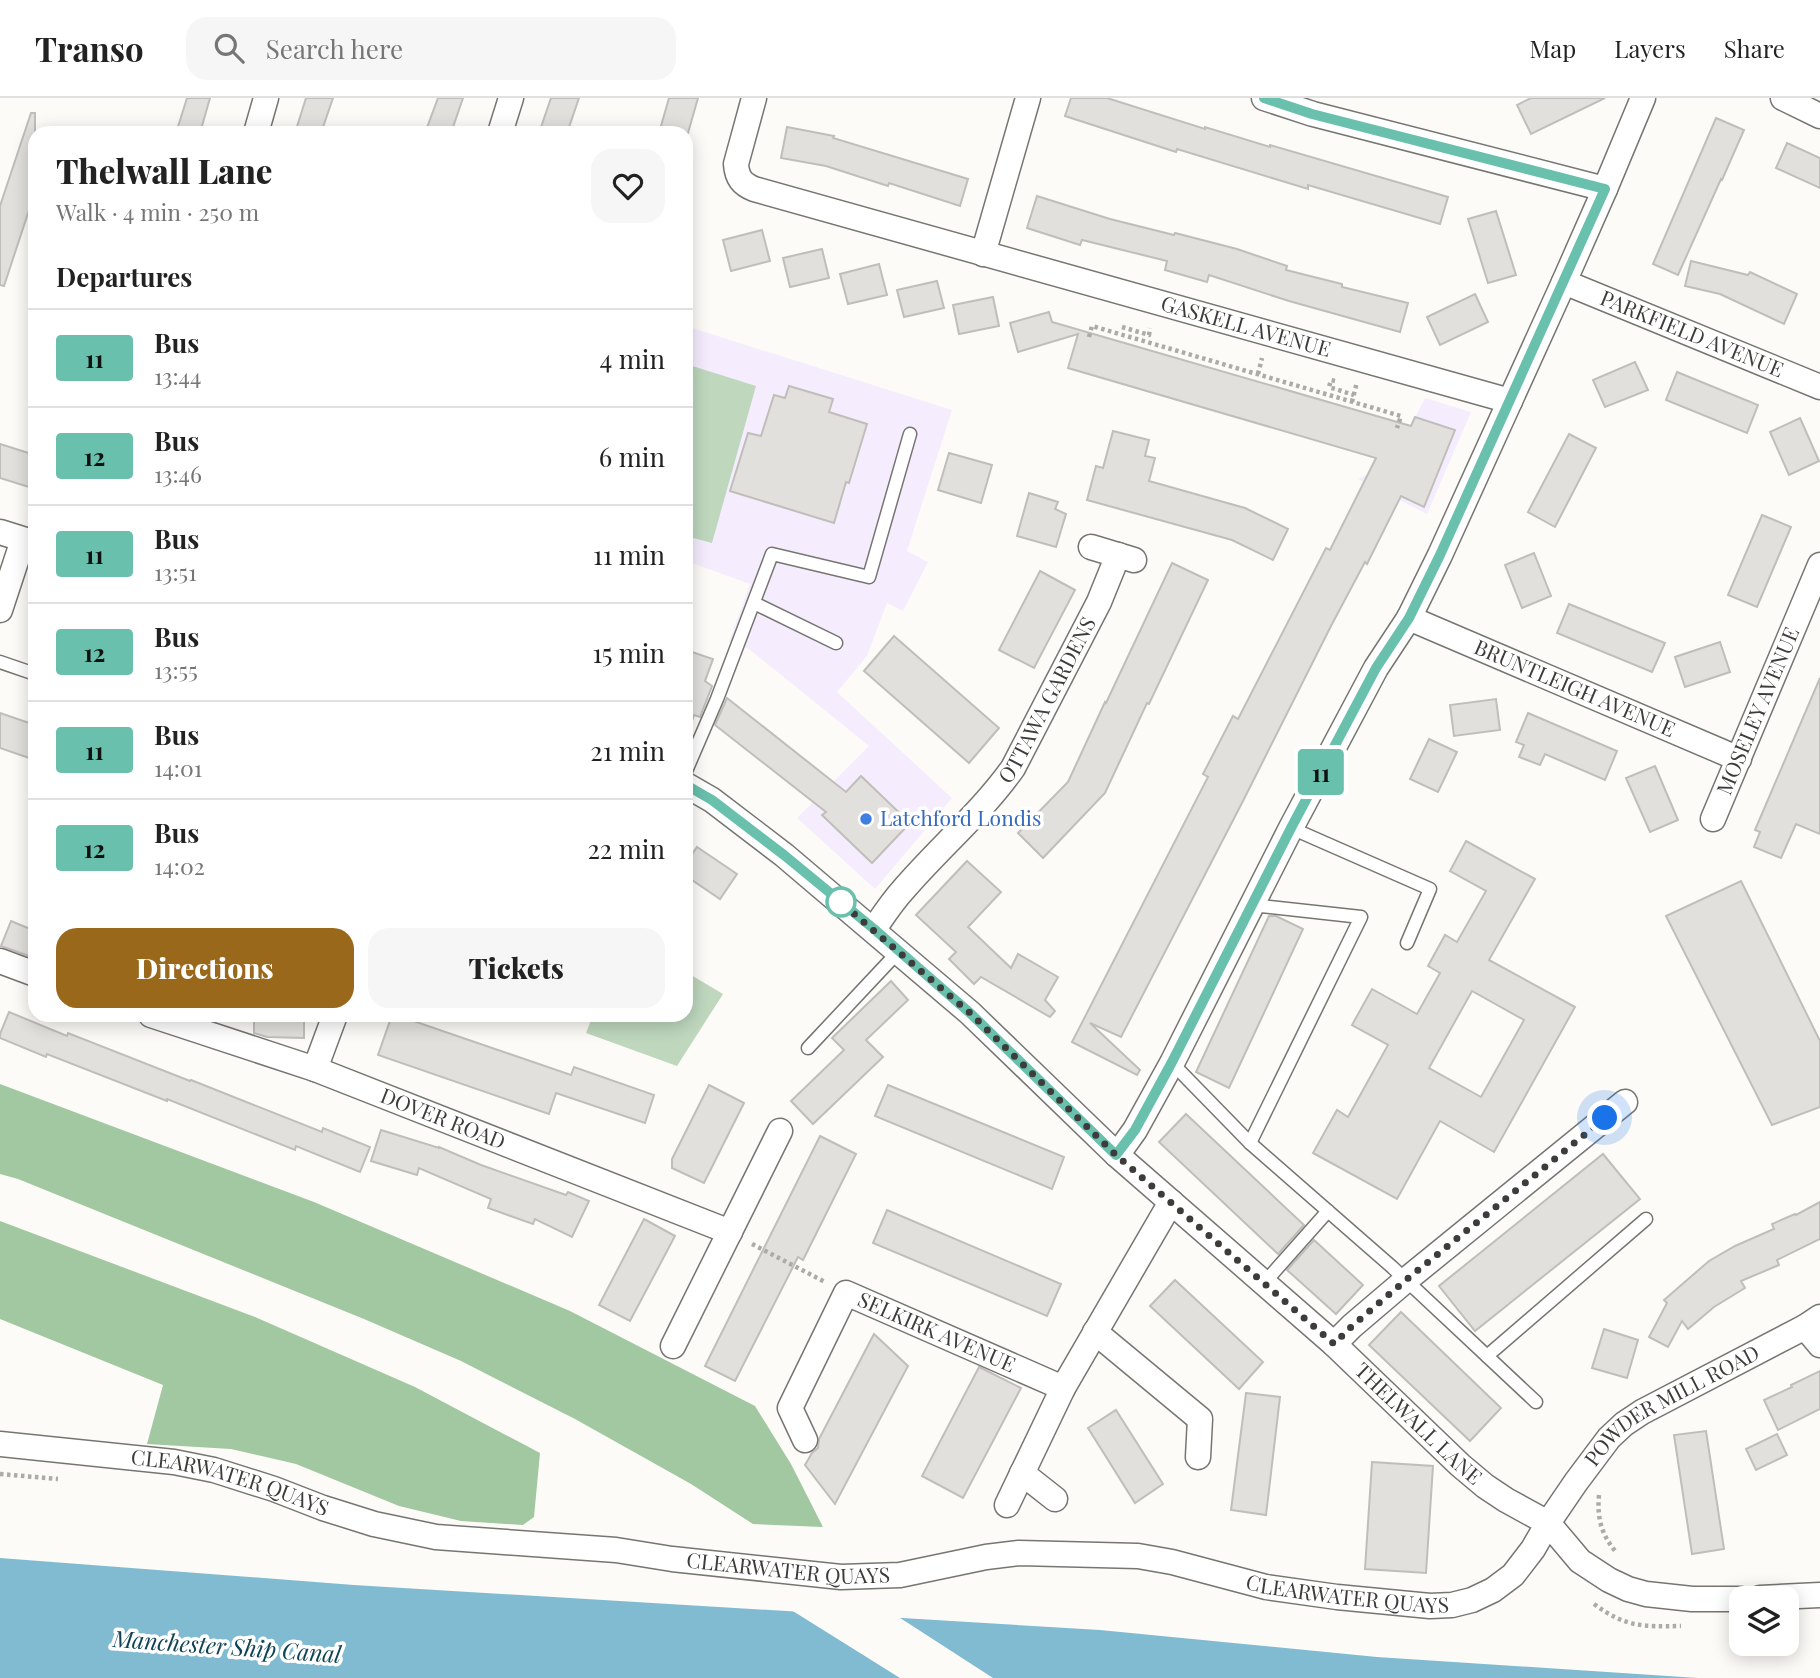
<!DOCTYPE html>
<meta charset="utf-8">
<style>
:root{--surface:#fff;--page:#f6f6f6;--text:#222;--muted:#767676;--line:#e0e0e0;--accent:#99681b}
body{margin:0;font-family:"Playfair Display",serif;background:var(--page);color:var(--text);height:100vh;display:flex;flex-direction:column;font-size:26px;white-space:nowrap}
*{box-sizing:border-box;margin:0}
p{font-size:23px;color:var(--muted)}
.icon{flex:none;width:38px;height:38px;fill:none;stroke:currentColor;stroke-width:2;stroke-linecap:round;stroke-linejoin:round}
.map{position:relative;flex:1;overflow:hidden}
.panel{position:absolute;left:28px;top:28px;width:665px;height:896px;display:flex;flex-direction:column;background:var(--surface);border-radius:21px;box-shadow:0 4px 18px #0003}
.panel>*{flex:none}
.badge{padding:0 14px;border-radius:5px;font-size:24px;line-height:46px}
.controls{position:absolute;left:1729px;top:1488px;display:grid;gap:14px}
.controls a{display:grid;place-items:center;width:70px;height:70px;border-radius:14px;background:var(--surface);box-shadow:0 4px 18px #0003;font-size:35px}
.you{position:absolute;width:35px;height:35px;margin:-18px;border:5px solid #fff;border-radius:50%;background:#1a73e8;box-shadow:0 0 0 10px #1a73e833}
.map>.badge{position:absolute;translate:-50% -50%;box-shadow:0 0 0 4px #fff}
h2{padding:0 28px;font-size:26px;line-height:63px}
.round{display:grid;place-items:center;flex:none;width:74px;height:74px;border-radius:21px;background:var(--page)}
.head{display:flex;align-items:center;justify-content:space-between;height:119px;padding:0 28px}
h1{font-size:33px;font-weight:800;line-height:52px}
.button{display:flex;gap:14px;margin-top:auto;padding:14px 28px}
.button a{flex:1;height:80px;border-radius:21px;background:var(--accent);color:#fff;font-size:28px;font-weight:800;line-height:80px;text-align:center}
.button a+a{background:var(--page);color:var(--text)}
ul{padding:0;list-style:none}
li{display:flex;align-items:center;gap:21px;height:98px;padding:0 28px;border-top:2px solid var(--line)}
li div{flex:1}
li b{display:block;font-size:26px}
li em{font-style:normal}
li .badge{min-width:77px;font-weight:700;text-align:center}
header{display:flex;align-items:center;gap:42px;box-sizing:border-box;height:98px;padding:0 35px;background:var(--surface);border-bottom:2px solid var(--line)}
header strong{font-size:33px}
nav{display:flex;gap:38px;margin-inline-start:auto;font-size:24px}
.search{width:490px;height:63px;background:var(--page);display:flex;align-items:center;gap:18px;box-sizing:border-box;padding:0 24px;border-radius:21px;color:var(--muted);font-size:26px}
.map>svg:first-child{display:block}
.commercial{fill:#f5edfe}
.green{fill:#bed7bd}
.forest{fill:#a2c8a1}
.water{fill:#81bbd1}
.pier{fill:#fdfbf7}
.building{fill:#e2e0dc;stroke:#c0beba;stroke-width:2;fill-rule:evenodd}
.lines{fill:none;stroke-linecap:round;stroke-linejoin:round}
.service-casing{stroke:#777572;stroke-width:15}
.minor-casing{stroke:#777572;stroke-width:27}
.path{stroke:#adaba8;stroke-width:4.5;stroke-dasharray:3.5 3.5;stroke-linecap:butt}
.service{stroke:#fff;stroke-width:12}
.minor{stroke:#fff;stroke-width:24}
.line-casing{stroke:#fff;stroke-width:16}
.line{stroke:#69c0ac;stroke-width:10}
.walk{stroke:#3d3c3a;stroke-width:7;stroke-dasharray:0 12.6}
.shop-dot{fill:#3f7fe0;stroke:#fff;stroke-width:2.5}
.stop-dot{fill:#fff;stroke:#69c0ac;stroke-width:3.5}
.labels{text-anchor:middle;stroke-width:7;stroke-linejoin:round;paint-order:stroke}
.street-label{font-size:21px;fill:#3d3c3a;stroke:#fff}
.shop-label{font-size:21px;fill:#366cbe;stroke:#fff;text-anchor:start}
.water-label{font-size:23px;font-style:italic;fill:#0f4353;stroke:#fff}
</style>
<header>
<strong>Transo</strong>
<div class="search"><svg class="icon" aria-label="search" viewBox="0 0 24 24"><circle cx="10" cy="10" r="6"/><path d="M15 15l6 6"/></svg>Search here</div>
<nav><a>Map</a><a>Layers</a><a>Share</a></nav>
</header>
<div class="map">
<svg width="1820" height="1580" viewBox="0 0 1820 1580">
<rect width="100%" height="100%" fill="#fdfbf7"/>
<!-- commercial -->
<g class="commercial">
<path d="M686,228L952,312L907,453L928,464L903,513L887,505L867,558L837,594L952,700L875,791L797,720L869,648L749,551L729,544L750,486L686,463Z"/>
<path d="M1425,300L1471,314L1427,416L1358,381L1391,366Z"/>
</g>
<!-- green -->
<g class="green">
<path d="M686,266L756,288L712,445L686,438Z"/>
<path d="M686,874L723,896L677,968L586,935L593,917H686Z"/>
</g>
<!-- forest -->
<g class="forest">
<path d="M0,986L314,1104L570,1213L755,1308L791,1366L823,1429L753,1426L691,1386L575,1321L461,1263L364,1221L18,1081L0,1076Z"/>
<path d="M0,1123L255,1219L415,1289L540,1355L534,1419L523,1427L461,1423L399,1408L296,1366L231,1351L147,1346L163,1287L0,1221Z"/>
</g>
<!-- water -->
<path class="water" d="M0,1460L354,1487L1100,1532L1377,1559L1698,1580H0Z"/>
<!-- pier -->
<path class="pier" d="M788,1510L894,1516L993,1580H900Z"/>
<!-- building -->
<g class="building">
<path d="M187,0H210L200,35H176Z"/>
<path d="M306,0H333L321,35H295Z"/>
<path d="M438,0H463L451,35H425Z"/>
<path d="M551,0H579L567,35H539Z"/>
<path d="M669,0H698L688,35H659Z"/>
<path d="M1071,0H1107L1205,31V29L1270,49V47L1448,99L1440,126L1308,87V91L1177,51L1176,54L1065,18Z"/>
<path d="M1531,0H1605L1531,36L1517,7Z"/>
<path d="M31,15H35V94L4,188L0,187V108Z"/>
<path d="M1716,20L1744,32L1722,82L1721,81L1678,177L1653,166Z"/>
<path d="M787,29L834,38L833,40L968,81L960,108L889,85L888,88L826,68L781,60Z"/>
<path d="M1787,45L1820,60V90L1776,70Z"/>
<path d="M1037,98L1110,121L1174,137L1175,135L1237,151L1287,168L1286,172L1342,186V189L1408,205L1400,234L1289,203L1209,177L1207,184L1165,172L1167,163L1082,142L1080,147L1027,130Z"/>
<path d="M1496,113L1516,177L1488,185L1468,121Z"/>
<path d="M762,132L770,163L731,173L723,142Z"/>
<path d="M822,151L829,180L790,189L783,160Z"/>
<path d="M1691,163L1748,177L1750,174L1797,196L1784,226L1720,196L1685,188Z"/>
<path d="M879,166L887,197L848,206L840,176Z"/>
<path d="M937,183L944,210L904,219L897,192Z"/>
<path d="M1475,196L1488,224L1440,247L1427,219Z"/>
<path d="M993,199L999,228L959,236L953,207Z"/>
<path d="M1049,214L1052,224L1121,244L1411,328L1415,319L1455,332L1424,409L1401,398L1367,466L1365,464L1331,528L1243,703L1121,939L1090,925L1140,972L1137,977L1072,944L1208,679L1203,676L1233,618L1238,621L1326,450L1330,452L1376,360L1068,270L1078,236L1018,254L1010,225Z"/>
<path d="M1635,264L1648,292L1605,309L1593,282Z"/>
<path d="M1677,274L1758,307L1747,335L1666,302Z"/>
<path d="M789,288L833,301L829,314L867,326L849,385L846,384L834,425L730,393L748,335L761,338L774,297L785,300Z"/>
<path d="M1800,320L1819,363L1789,377L1770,334Z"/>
<path d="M1113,333L1149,342L1145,358L1155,360L1149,383L1245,410L1288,431L1273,462L1232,442L1087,402L1096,368L1103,370Z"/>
<path d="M1569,336L1596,350L1555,429L1528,414Z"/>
<path d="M0,346L35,357V391L0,380Z"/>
<path d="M949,355L992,367L981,405L938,392Z"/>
<path d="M1029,395L1058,404L1055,411L1066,416L1056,449L1017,438Z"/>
<path d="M1762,417L1791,429L1757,509L1728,497Z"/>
<path d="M1534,455L1551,498L1522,510L1505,467Z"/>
<path d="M1172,465L1208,482L1149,606L1147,605L1105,695L1043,760L1018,735L1068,684L1105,604L1106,605Z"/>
<path d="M1040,473L1075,492L1034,570L999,552Z"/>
<path d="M1569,506L1665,545L1652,574L1557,535Z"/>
<path d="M894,538L999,630L969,665L864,573Z"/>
<path d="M1720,544L1730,574L1685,589L1675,559Z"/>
<path d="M686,552L713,561L705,583L712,588L700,619L694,617L690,629L686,628Z"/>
<path d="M1820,580V736L1796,726L1781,760L1754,749L1760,734L1755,732Z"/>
<path d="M727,600L846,694L861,678L910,725L872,765L822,717L826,714L715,627Z"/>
<path d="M1496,601L1500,632L1454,638L1450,607Z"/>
<path d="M0,615L35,627V662L0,650Z"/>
<path d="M1528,615L1617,653L1605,682L1545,656L1540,667L1519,659L1524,647L1516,644Z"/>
<path d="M1429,641L1457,654L1438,694L1410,681Z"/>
<path d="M1655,668L1678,722L1650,734L1626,680Z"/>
<path d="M1466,743L1535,781L1489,862L1575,909L1494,1054L1440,1023L1397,1101L1313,1055L1337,1012L1348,1019L1388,947L1352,927L1372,891L1417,916L1440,875L1428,868L1445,837L1457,844L1486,793L1450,773ZM1472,893L1524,922L1481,999L1429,970Z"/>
<path d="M697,749L737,776L720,801L686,778V765Z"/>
<path d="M967,763L1001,794L968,829L1011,870L1018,856L1058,879L1045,902L1055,913L1050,919L981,879L974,886L949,861L956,854L916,817Z"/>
<path d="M1741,783L1820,943V1009L1772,1027L1666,818Z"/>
<path d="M1269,818H1276L1303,831L1229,990L1196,974Z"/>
<path d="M11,823L35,833V860L1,848Z"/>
<path d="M891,883L908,902L866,942L883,959L813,1026L791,1003L844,952L832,940Z"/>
<path d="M9,914L67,938L68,935L190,983L191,982L322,1034L323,1030L370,1049L360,1074L296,1048L295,1052L167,1001V1003L47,956L46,959L0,940V936Z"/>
<path d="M254,917H304V940L267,939L254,935Z"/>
<path d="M392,917H396L571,977L574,969L654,997L645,1025L556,995L549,1016L378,957Z"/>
<path d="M709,987L744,1005L704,1085L672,1070V1061Z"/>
<path d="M888,987L1064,1059L1052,1091L875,1018Z"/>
<path d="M1186,1016L1304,1127L1278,1156L1159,1044Z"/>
<path d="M381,1032L439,1050V1049L481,1067L566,1097L568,1094L589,1103L572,1139L535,1121L533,1126L488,1110L491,1101L419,1070L417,1077L371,1063Z"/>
<path d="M820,1038L856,1056L803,1162L798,1159L735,1283L705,1268Z"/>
<path d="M1603,1056L1640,1101L1475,1233L1439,1188Z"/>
<path d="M1820,1104V1141L1777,1162L1779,1167L1741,1183L1745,1190L1714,1209L1688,1231L1682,1223L1668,1249L1649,1239L1667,1205L1664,1202L1709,1163L1735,1148L1774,1131L1772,1126L1795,1116L1796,1117Z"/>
<path d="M887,1112L1061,1186L1047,1218L873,1145Z"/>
<path d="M644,1121L675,1138L630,1223L599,1207Z"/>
<path d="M1314,1142L1363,1187L1336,1216L1287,1172Z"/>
<path d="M1175,1182L1263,1264L1239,1291L1150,1208Z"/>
<path d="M1401,1214L1501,1310L1470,1343L1369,1247Z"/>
<path d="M1604,1231L1638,1242L1627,1280L1592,1270Z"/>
<path d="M874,1236L908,1268L835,1406L805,1367L812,1355L818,1350L819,1341Z"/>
<path d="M979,1269L1021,1290L963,1400L922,1378Z"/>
<path d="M1820,1273V1311L1778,1332L1764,1302L1792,1289L1791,1287Z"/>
<path d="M1246,1295L1280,1299L1266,1417L1231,1412Z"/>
<path d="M1116,1312L1163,1386L1135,1405L1088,1330Z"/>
<path d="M1706,1333L1724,1451L1692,1456L1674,1337Z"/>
<path d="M1777,1336L1787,1357L1756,1372L1746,1351Z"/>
<path d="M1372,1364L1433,1368L1426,1475L1365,1471Z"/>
</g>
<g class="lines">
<defs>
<g id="service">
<path d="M754,505L836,545"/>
<path d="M0,564L35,576"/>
<path d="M686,673L717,601L772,456L869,479L910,336"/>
<path d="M1291,730L1430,791L1407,845"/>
<path d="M808,950L899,853"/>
<path d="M1172,965L1250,1045L1392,1169L1536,1304"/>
<path d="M1250,1045L1361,819L1252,807"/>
<path d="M1265,1184L1328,1113"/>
<path d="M1487,1258L1646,1121"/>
</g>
<g id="minor">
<path id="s1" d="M754,0L736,66C737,80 742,86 754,91L1510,303"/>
<path d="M1264,0L1313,16L1605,91"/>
<path d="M1783,0L1820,18"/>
<path d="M256,35L266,0"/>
<path d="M500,35L511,0"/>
<path d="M983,156L1028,0"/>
<path id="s2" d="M1564,184L1820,289"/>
<path d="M0,434L35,445"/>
<path d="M1091,449L1134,462"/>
<path d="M0,512L23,442"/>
<path id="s3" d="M1409,520L1739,661"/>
<path id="s4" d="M686,687L712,702L784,757L970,915L1117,1057L1334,1246L1460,1367L1485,1388L1506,1402L1548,1425L1580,1463L1609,1482L1628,1491L1646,1496L1692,1501H1741"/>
<path id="s5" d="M1713,721L1820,467"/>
<path id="s6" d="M874,831C883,818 892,804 903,792C939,750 981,715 1013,670L1099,504L1118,457"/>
<path d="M0,863L35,876"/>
<path id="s7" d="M151,917L315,971L730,1134"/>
<path d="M315,971L335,917"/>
<path d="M1117,1057L1135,1032L1172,965L1291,730L1376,570L1409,520L1440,457L1564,184L1605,91L1643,0"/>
<path d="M1805,1229L1820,1247"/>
<path d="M1095,1234L1200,1321L1198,1359"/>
<path d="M1334,1246L1352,1228L1406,1182L1625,1004"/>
<path d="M673,1248L780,1033"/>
<path id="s8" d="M805,1342L790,1310L846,1195L1063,1290"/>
<path id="s9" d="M0,1346L174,1364L214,1372L274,1391L323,1410L374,1426L436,1439L616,1452L672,1461L841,1479L900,1477L986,1459L1019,1455L1138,1458L1172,1464L1266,1489L1337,1499L1430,1508L1452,1507L1472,1502L1493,1492L1513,1477L1533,1451L1548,1425L1576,1384L1609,1340L1624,1326L1642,1314L1805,1229L1820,1219"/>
<path d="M1022,1375L1055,1401"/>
<path d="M1007,1407L1063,1290L1171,1104"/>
<path d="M1760,1500L1820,1497"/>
</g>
</defs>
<!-- service casing -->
<use href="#service" class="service-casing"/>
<!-- minor casing -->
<use href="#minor" class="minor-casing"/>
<!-- path -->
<g class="path">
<path d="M1122,229L1149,237L1150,230"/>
<path d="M1089,239L1092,228L1401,318L1397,330"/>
<path d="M1258,276L1262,260"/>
<path d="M1335,283L1331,282L1329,289L1354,297"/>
<path d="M1352,304L1357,284"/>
<path d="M752,1146L825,1184"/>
<path d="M0,1376L58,1381"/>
<path d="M1599,1397C1597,1420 1601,1436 1616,1454"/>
<path d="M1594,1506C1625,1529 1643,1529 1681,1528"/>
</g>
<!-- service -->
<use href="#service" class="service"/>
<!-- minor -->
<use href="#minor" class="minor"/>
</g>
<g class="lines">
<defs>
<path id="line" d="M686,687L712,702L784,757L874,831L970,915L1116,1057L1135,1032L1172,964L1291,730L1376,570L1409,520L1440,457L1605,91L1312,16L1264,0"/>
</defs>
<!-- line casing -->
<use href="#line" class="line-casing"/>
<!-- line -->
<use href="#line" class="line"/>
<!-- walk -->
<path class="walk" d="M841,804L838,802L970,915L1116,1057L1334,1246L1352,1228L1406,1182L1605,1020"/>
</g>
<!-- markers -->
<circle class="shop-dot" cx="866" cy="721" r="7"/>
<circle class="stop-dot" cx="841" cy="804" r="14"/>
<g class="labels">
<!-- street labels -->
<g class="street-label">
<text dy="7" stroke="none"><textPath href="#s1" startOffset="612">GASKELL AVENUE</textPath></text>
<text dy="7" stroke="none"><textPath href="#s2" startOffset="138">PARKFIELD AVENUE</textPath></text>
<text dy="7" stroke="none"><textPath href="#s3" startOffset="180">BRUNTLEIGH AVENUE</textPath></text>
<text dy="7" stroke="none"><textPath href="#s6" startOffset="289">OTTAWA GARDENS</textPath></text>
<text dy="7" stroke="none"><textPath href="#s5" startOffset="117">MOSELEY AVENUE</textPath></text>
<text dy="7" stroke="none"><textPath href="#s7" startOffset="310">DOVER ROAD</textPath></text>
<text dy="7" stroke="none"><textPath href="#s8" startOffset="262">SELKIRK AVENUE</textPath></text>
<text dy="7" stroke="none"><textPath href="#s9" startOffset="1780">POWDER MILL ROAD</textPath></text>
<text dy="7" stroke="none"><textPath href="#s4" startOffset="973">THELWALL LANE</textPath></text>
<text dy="7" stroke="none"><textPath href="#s9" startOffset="234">CLEARWATER QUAYS</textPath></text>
<text dy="7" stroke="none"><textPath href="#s9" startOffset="802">CLEARWATER QUAYS</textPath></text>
<text dy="7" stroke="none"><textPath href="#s9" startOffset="1368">CLEARWATER QUAYS</textPath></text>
</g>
<!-- shop labels -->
<g class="shop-label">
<text x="880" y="728">Latchford Londis</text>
</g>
<!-- water labels -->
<g class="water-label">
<text transform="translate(227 1549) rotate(4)" y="8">Manchester Ship Canal</text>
</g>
</g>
</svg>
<div class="controls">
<a><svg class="icon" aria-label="layers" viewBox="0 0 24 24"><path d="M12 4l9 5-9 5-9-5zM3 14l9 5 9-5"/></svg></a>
</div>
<div class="you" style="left:1605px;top:1020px"></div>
<b class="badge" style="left:1321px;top:674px;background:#69c0ac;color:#111">11</b>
<section class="panel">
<div class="head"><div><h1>Thelwall Lane</h1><p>Walk · 4 min · 250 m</p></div><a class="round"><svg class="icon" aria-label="heart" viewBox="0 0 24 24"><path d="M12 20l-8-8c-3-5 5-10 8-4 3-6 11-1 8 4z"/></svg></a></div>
<h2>Departures</h2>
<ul>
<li><span class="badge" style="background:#69c0ac;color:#111">11</span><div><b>Bus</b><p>13:44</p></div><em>4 min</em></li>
<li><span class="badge" style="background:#69c0ac;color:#111">12</span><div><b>Bus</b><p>13:46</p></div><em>6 min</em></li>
<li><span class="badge" style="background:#69c0ac;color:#111">11</span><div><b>Bus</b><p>13:51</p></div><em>11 min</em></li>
<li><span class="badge" style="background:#69c0ac;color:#111">12</span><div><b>Bus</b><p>13:55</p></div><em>15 min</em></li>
<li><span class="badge" style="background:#69c0ac;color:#111">11</span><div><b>Bus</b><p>14:01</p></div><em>21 min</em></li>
<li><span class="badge" style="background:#69c0ac;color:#111">12</span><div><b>Bus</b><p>14:02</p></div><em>22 min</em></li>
</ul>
<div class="button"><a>Directions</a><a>Tickets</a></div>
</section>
</div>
